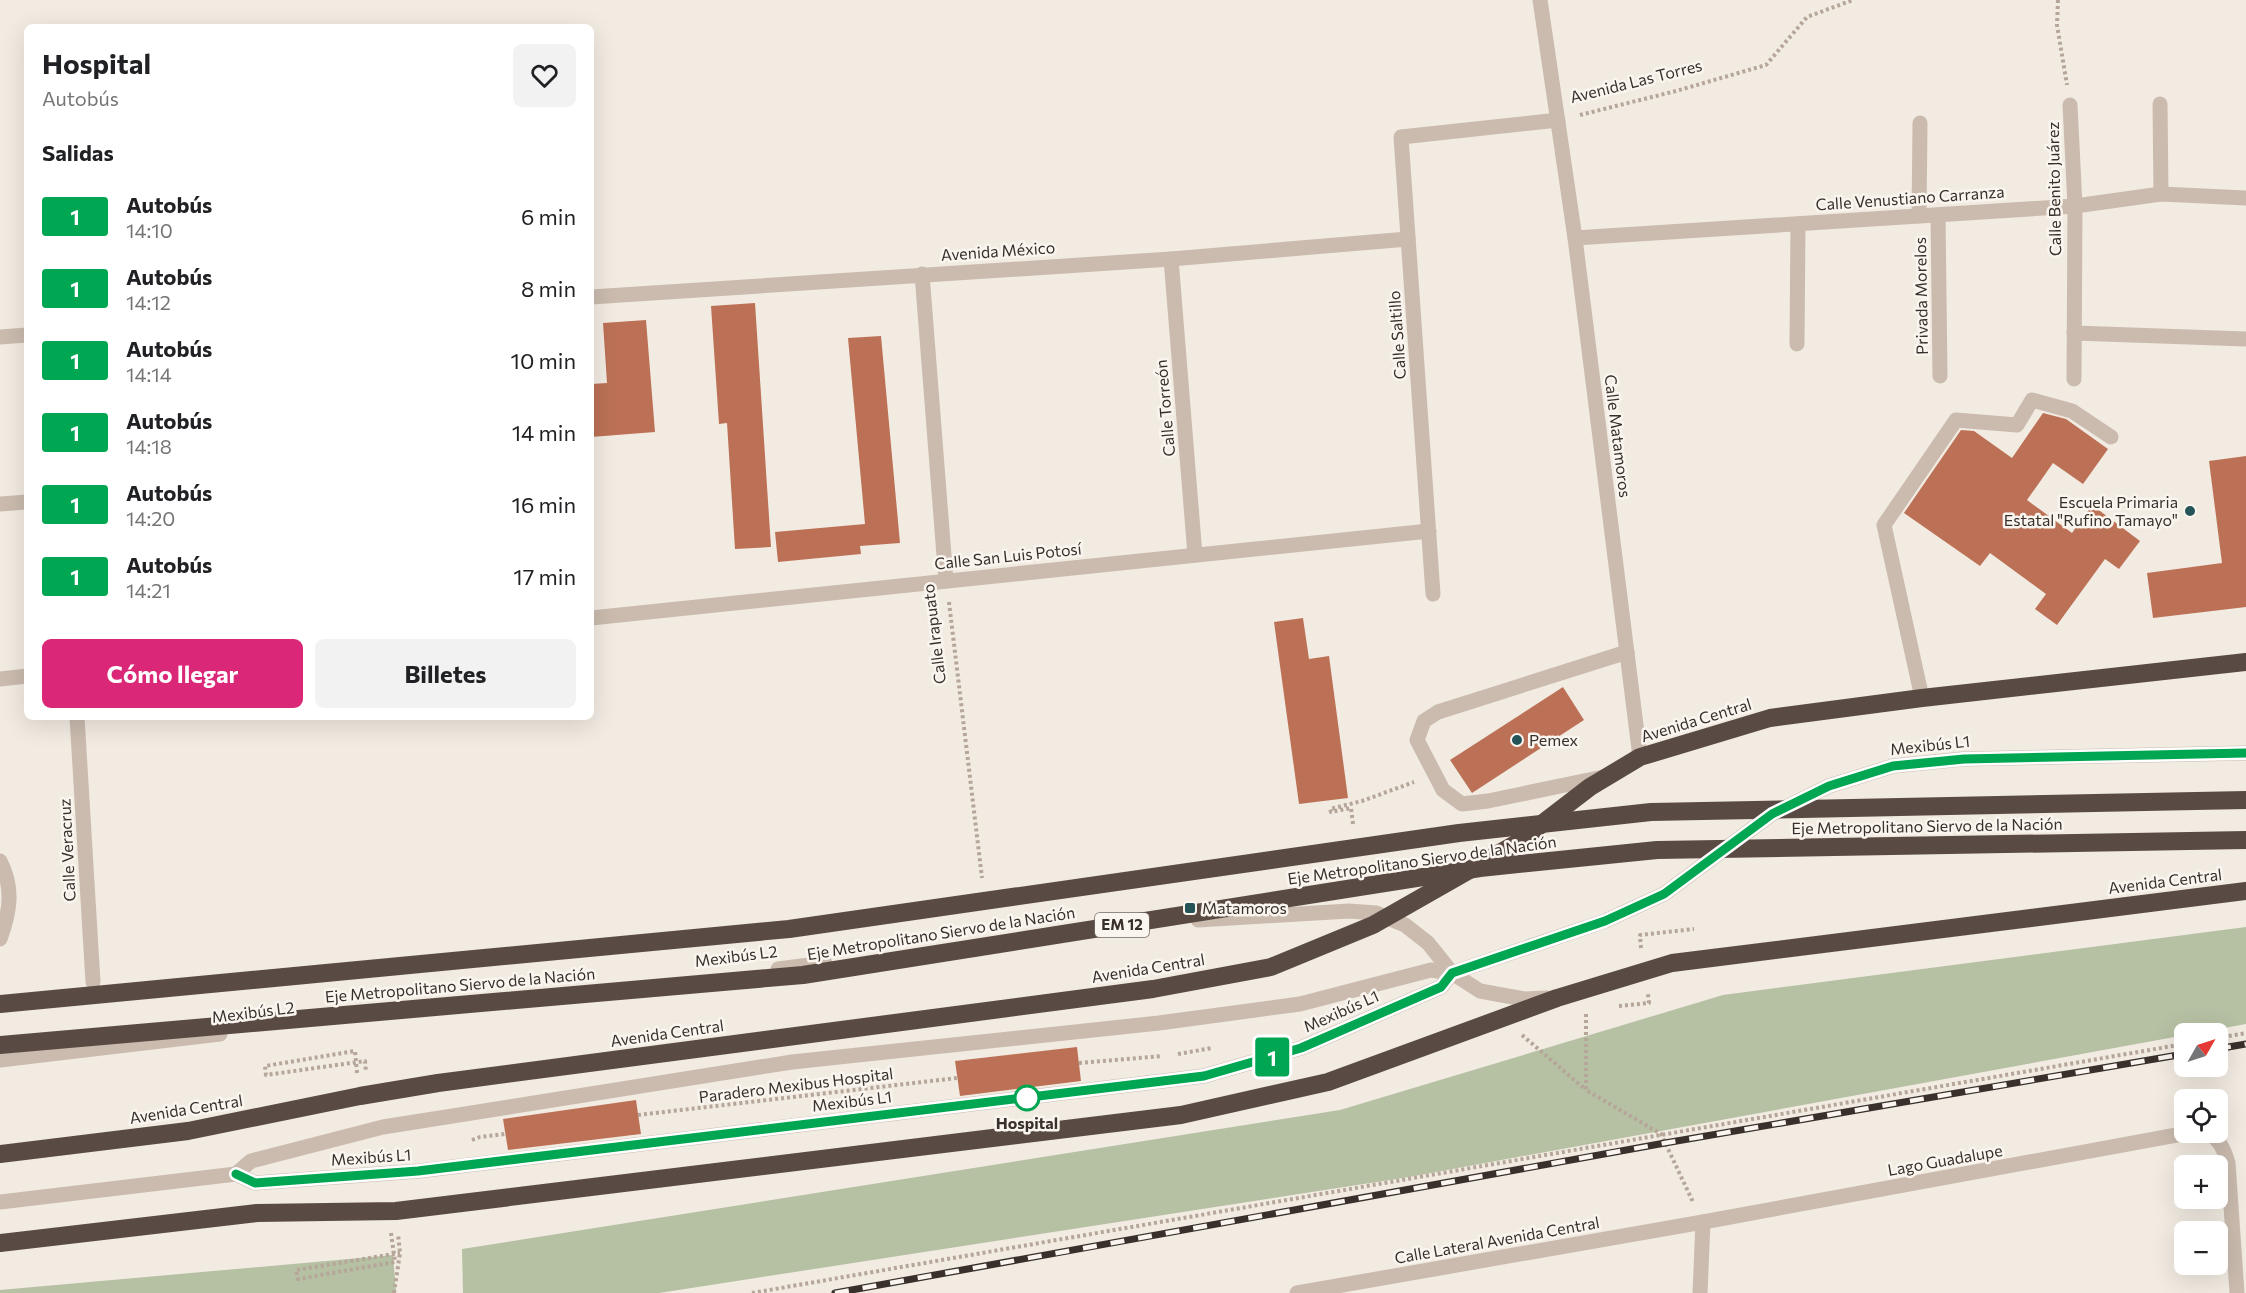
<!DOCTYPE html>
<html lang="es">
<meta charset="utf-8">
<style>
:root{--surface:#fff;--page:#f2f2f2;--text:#202124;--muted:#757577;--accent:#db2777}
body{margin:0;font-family:Commissioner,sans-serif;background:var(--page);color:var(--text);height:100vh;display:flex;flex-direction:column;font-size:22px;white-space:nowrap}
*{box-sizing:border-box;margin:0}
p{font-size:20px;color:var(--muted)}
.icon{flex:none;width:33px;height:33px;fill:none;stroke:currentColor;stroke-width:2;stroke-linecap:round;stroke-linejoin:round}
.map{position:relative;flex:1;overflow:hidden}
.panel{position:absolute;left:24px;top:24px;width:570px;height:696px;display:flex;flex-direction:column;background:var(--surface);border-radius:9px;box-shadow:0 6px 24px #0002}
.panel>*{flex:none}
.badge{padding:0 12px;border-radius:4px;font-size:21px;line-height:39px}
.needle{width:39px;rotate:51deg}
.fabs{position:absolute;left:2174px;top:1023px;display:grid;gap:12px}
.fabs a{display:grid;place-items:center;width:54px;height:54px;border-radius:9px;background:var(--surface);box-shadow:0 6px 24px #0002;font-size:30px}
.map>.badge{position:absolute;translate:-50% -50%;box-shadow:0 0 0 3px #fff}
h2{padding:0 18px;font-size:22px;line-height:54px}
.round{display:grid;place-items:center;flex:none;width:63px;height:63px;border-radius:9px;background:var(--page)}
.summary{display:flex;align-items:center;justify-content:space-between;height:102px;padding:0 18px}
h1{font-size:28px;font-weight:700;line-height:45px}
.primary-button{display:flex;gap:12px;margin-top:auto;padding:12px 18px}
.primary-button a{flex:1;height:69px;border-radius:9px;background:var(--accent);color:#fff;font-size:24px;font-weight:700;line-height:69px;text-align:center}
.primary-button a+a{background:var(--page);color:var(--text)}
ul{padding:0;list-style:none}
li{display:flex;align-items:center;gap:18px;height:72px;padding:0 18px}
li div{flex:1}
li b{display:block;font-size:22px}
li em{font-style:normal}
li .badge{min-width:66px;font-weight:700;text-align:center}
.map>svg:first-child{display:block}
.green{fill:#b6c0a3}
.building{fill:#bc7156}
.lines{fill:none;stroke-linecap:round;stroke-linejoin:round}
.path{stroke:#b5a699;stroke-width:4;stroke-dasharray:3 3;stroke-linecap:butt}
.minor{stroke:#cabbae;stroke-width:15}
.highway{stroke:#594b44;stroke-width:18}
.rail-casing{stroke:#39302c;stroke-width:7}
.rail{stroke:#faf5ee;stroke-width:4.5;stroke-dasharray:14;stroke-linecap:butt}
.line-casing{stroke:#fff;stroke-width:14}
.line{stroke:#00a651;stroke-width:9}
.poi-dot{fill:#245358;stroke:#faf5ee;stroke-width:2}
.stop-dot{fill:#fff;stroke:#00a651;stroke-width:3}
.labels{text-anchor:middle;stroke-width:5;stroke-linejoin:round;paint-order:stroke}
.shield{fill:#faf5ee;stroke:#736b66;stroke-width:1.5}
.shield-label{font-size:15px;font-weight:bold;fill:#39302c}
.street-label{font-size:16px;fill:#39302c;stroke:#faf5ee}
.poi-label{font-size:16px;fill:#39302c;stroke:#faf5ee;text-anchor:start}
.stop-label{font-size:16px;font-weight:bold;fill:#39302c;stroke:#faf5ee}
</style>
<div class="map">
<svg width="2246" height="1293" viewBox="0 0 2246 1293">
<rect width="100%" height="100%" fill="#f2ebe2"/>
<!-- green -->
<g class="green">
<path d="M2246,927V1024L1409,1177L659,1293H463L462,1249L1340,1110L1723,995Z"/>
<path d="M393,1255L396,1293H0V1290Z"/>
</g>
<!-- building -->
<g class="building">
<path d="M755,303L771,547L735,549L727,423L719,424L711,306Z"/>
<path d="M646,320L655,432L591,437V384L607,383L603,323Z"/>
<path d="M881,336L900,543L860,546L861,554L778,562L775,532L865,524L848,338Z"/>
<path d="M2043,413L2066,419L2108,449L2083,484L2053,463L2027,500L2072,533L2092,505L2140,541L2119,569L2105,559L2057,625L2035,609L2046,594L1990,553L1980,566L1904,513L1961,430L1974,431L2012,458Z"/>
<path d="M2246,456V607L2153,618L2147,573L2222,563L2209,461Z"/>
<path d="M1303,618L1309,659L1329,656L1348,798L1299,804L1274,622Z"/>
<path d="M1563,687L1584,720L1472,793L1450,760Z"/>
<path d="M1077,1047L1081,1081L960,1096L955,1061Z"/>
<path d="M636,1100L641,1134L508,1150L503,1119Z"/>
</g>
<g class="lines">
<!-- path -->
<g class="path">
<path d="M2058,0L2057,25L2067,85"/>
<path d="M1580,115L1676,91L1766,65L1807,17L1853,0"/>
<path d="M949,602L982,878"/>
<path d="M1353,824L1351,808L1331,812L1330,809L1362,801L1414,782"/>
<path d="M1641,948L1640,935L1694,929"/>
<path d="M1619,1006L1649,1003L1648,994"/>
<path d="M1586,1014V1090L1661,1134L1693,1202"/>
<path d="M1522,1035L1586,1090"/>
<path d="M2217,1038L2246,1033"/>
<path d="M1178,1054L1212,1048"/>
<path d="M1079,1063L1162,1056"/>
<path d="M357,1073L355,1051L265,1066L266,1075L365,1061L366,1072"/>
<path d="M638,1115L957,1078"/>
<path d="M472,1140L480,1137L505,1134"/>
<path d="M391,1233L395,1262L298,1279L296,1270L400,1253"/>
<path d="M394,1293L400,1253L398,1234"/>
<path d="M752,1293L2184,1044"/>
</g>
<!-- minor -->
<g class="minor">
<path d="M1540,0L1575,238L1640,757"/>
<path d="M2160,104L2161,194"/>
<path d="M2070,105L2075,206L2074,379"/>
<path d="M1938,215L1940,376"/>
<path d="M1919,216L1920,123"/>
<path d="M1575,238L2075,206L2161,194L2246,198"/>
<path d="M1171,259L1195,555"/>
<path d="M922,274L946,581"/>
<path d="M591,297L1171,259L1408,239"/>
<path d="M2074,333L2246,339"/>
<path d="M0,337L27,335"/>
<path d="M1797,344L1798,224"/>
<path d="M0,504L27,502"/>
<path d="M1433,594L1401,137L1558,120"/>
<path d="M591,618L1429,531"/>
<path d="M0,679L27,676"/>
<path d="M1922,698L1884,525L1956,420L2017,425L2032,400L2072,411L2111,437"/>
<path d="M77,717L93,982"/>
<path d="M1603,777L1488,801L1462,804L1443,790L1417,740L1424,721L1438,712L1627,652"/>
<path d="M0,861C14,888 10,912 0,939"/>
<path d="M1198,920L1349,911L1376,913L1405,925L1428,943L1452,973L1480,991L1524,999L1547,998"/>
<path d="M778,969L825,963"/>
<path d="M0,1060L220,1034"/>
<path d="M2204,1132C2219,1137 2224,1149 2228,1163L2237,1293"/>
<path d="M236,1174L251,1161L383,1127L792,1062L1159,1023L1300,1004L1431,970L1452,973L1605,921L1664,894L1772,814L1829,786L1893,766L1963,759L2246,753"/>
<path d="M0,1202L236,1174L255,1183L419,1171L1204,1076L1301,1048L1441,987L1452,973"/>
<path d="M1297,1293L1703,1222L2193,1132"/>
<path d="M1700,1293L1703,1222"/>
</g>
<!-- highway -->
<g class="highway">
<path d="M0,1004L789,929L1459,833L1651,812L2246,800"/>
<path d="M0,1045L803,975L1480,868L1657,850L2246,840"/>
<path d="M0,1154L188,1131L360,1096L438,1083L1153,989L1271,967L1373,925L1517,843L1590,787L1640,757L1770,718L1922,698L2246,662"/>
<path d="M0,1243L257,1213L396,1211L1181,1115L1328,1082L1557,998L1672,963L2246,891"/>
</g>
<defs>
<g id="rail">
<path d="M2217,1049L2246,1044"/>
<path d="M835,1293L1665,1143L2184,1054"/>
</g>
</defs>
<!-- rail casing -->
<use href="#rail" class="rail-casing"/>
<!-- rail -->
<use href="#rail" class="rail"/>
</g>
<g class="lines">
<defs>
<path id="line" d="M236,1174L255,1183L418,1171L1204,1076L1301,1048L1441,987L1452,973L1605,921L1664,894L1772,814L1829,786L1893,766L1964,759L2246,753"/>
</defs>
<!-- line casing -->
<use href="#line" class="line-casing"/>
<!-- line -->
<use href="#line" class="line"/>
</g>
<!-- markers -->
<g class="poi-dot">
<circle cx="2190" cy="511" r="6"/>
<circle cx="1517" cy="740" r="6"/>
<rect x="1184" y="902" width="12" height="12" rx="3"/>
</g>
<circle class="stop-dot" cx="1027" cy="1098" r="12"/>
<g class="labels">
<!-- shield labels -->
<rect class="shield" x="1095" y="913" width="54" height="24" rx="4.5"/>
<g class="shield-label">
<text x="1122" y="930">EM 12</text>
</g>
<!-- street labels -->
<g class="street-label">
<text transform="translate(1636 81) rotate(-14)" y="6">Avenida Las Torres</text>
<text transform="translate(2054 189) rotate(-91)" y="6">Calle Benito Juárez</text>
<text transform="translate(1910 198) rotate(-4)" y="6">Calle Venustiano Carranza</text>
<text transform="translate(998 251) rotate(-4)" y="6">Avenida México</text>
<text transform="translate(1921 296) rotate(-91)" y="6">Privada Morelos</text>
<text transform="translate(1397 335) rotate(-94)" y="6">Calle Saltillo</text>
<text transform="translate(1165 408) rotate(-95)" y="6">Calle Torreón</text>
<text transform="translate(1618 436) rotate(83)" y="6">Calle Matamoros</text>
<text transform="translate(1008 556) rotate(-6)" y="6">Calle San Luis Potosí</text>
<text transform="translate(934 634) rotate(-97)" y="6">Calle Irapuato</text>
<text transform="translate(1696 720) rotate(-17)" y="6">Avenida Central</text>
<text transform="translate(1930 745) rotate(-6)" y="6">Mexibús L1</text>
<text transform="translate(1927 826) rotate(-1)" y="6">Eje Metropolitano Siervo de la Nación</text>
<text transform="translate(67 850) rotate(-93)" y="6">Calle Veracruz</text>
<text transform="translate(1422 860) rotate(-8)" y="6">Eje Metropolitano Siervo de la Nación</text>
<text transform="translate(2165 881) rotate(-7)" y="6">Avenida Central</text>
<text transform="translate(941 933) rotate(-9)" y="6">Eje Metropolitano Siervo de la Nación</text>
<text transform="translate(736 956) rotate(-7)" y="6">Mexibús L2</text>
<text transform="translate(1148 968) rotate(-9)" y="6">Avenida Central</text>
<text transform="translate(460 985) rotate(-5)" y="6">Eje Metropolitano Siervo de la Nación</text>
<text transform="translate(1341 1011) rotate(-24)" y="6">Mexibús L1</text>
<text transform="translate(253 1012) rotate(-7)" y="6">Mexibús L2</text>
<text transform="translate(667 1033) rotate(-8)" y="6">Avenida Central</text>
<text transform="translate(796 1085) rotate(-7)" y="6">Paradero Mexibus Hospital</text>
<text transform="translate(852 1101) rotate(-7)" y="6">Mexibús L1</text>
<text transform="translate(186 1109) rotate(-9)" y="6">Avenida Central</text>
<text transform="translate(371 1157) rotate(-4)" y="6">Mexibús L1</text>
<text transform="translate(1945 1160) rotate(-10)" y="6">Lago Guadalupe</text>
<text transform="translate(1497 1240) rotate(-10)" y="6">Calle Lateral Avenida Central</text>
</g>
<!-- poi labels -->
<g class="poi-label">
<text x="2178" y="508" text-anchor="end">Escuela Primaria<tspan x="2178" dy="18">Estatal "Rufino Tamayo"</tspan></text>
<text x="1529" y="746">Pemex</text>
<text x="1202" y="914">Matamoros</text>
</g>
<!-- stop labels -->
<g class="stop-label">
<text x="1027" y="1129">Hospital</text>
</g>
</g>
</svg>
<div class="fabs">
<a><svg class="needle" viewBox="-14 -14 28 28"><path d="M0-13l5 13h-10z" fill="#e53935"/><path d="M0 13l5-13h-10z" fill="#757577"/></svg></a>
<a><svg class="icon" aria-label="locate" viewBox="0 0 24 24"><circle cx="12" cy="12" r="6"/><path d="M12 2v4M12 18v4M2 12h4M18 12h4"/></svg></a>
<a>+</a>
<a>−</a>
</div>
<b class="badge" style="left:1272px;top:1057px;background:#00a651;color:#fff">1</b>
<section class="panel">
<div class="summary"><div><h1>Hospital</h1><p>Autobús</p></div><a class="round"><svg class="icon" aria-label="heart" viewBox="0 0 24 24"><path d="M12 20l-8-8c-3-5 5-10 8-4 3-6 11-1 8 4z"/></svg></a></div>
<h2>Salidas</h2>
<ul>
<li><span class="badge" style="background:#00a651;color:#fff">1</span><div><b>Autobús</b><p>14:10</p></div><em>6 min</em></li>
<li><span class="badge" style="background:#00a651;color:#fff">1</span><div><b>Autobús</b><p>14:12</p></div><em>8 min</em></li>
<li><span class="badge" style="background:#00a651;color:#fff">1</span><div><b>Autobús</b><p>14:14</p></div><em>10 min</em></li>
<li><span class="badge" style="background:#00a651;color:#fff">1</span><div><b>Autobús</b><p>14:18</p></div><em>14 min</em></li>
<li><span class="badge" style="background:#00a651;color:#fff">1</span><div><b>Autobús</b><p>14:20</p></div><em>16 min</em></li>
<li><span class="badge" style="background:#00a651;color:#fff">1</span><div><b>Autobús</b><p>14:21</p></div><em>17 min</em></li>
</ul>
<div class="primary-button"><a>Cómo llegar</a><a>Billetes</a></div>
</section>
</div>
